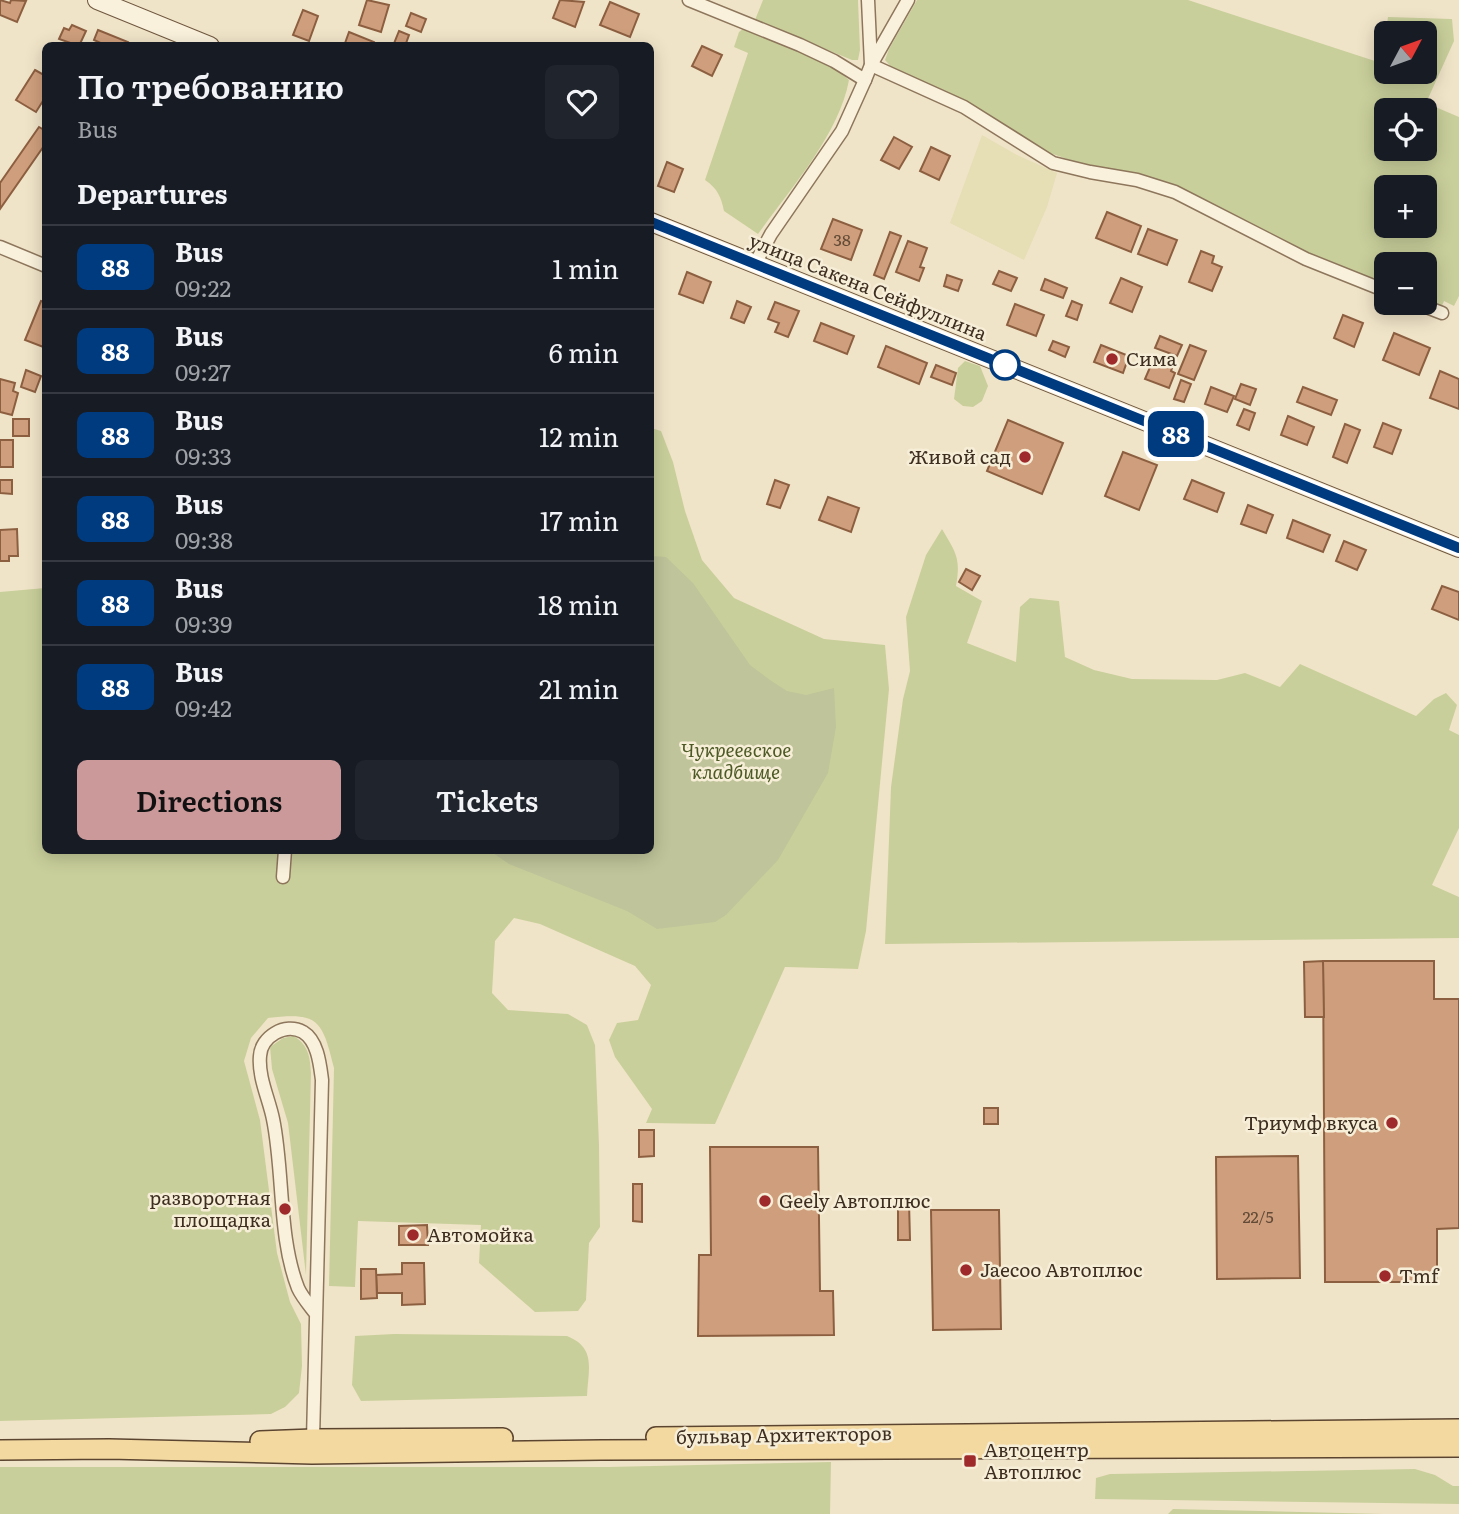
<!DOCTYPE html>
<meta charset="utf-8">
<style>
:root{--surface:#171b24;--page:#20242c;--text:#f1f3f6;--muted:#9ea1a6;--line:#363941;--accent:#cc999b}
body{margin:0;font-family:Literata,serif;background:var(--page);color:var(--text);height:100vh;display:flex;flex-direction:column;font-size:26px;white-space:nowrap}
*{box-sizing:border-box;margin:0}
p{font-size:23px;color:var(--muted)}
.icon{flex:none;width:38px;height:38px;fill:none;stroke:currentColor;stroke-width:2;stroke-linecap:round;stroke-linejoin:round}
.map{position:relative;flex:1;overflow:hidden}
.panel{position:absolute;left:42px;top:42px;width:612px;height:812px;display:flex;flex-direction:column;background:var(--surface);border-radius:10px;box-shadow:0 4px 18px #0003}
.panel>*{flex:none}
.badge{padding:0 14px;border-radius:10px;font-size:24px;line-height:46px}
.needle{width:46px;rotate:49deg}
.buttons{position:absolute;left:1374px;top:21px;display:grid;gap:14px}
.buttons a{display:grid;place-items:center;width:63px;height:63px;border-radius:10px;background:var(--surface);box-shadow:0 4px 18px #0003;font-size:35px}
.map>.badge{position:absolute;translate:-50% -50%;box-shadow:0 0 0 4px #fff}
h2{padding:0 35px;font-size:26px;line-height:63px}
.round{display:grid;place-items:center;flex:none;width:74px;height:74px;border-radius:10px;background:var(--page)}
.head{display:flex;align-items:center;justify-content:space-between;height:119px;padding:0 35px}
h1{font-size:33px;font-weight:600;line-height:52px}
.primary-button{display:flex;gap:14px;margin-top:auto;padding:14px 35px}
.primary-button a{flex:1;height:80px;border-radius:10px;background:var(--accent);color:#111;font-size:28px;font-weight:600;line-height:80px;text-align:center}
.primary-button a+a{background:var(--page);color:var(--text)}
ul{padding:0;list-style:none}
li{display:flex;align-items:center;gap:21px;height:84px;padding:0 35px;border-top:2px solid var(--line)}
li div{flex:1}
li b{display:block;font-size:26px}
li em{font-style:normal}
li .badge{min-width:77px;font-weight:700;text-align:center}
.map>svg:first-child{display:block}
.farmland{fill:#e6deb5}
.green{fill:#c9cf9b;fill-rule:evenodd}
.cemetery{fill:#bfc49a}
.building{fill:#cf9f7d;stroke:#8d5f41;stroke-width:2}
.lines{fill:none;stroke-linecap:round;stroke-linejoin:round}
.minor-casing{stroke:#8d765c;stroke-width:15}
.secondary-casing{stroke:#6f573f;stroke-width:20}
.primary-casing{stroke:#5b4430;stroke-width:22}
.minor{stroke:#faf1dc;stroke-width:12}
.secondary{stroke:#faf1dc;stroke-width:18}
.primary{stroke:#f3d9a0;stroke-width:19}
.line-casing{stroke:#fff;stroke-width:16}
.line{stroke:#003b80;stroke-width:10}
.poi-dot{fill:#9e2a2b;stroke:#f7eed8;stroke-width:2.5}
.stop-dot{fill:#fff;stroke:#003b80;stroke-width:3.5}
.labels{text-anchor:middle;stroke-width:5;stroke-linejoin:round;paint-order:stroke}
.number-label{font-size:16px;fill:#624a37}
.street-label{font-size:19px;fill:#3d2e20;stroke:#f7eed8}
.poi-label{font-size:19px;fill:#3d2e20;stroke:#f7eed8;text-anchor:start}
.park-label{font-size:19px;font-style:italic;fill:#4d5a26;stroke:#f7eed8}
</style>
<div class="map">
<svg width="1459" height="1514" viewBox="0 0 1459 1514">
<rect width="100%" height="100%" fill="#f0e4c8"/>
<!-- farmland -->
<path class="farmland" d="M982,135L1017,155L1057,173L1047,207L1024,260L950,223Z"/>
<!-- green -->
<g class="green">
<path d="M763,0H858L860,50L858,60H852L755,20Z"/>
<path d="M917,0H1188L1381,63L1388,17L1452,19L1454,41L1426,103L1459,117V296L1454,306L1444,301L1441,308L1425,302L1424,264H1386V287L1147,188L1042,150L994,118L957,97L892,68L885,60L889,49ZM1386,33H1424V72H1386ZM1386,110H1424V149H1386ZM1386,187H1424V226H1386Z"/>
<path d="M744,28C779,43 820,54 849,80C839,135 790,189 758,234L724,211C721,197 718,189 705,180L748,53L734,47L739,32Z"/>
<path d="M965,361L980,366L988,386L982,401L973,407L963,406L954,399L958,368Z"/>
<path d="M651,428L661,431L673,462L685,511L702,560L734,598L824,639L885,645L889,689L866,931L858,969L785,967L715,1124L646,1123L652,1109L615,1057L609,1040L617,1023L638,1020L651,985L635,966L540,924L514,918L495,941L492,993L508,1010L568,1014L587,1025L595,1045L599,1145L600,1227L589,1243L586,1300L578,1311L535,1312L479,1263L481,1225L358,1221L355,1287L329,1286L334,1068C322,1020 319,1012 268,1018L251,1038L244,1061L260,1120L277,1253L290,1302L301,1324L302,1366L299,1393L285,1407L271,1414L0,1421V592L45,588L46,850H651Z"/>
<path d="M942,529C956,553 961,558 956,586L982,601L967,643L1016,662L1020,607L1030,598L1059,601L1065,657L1094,670L1132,679L1217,680L1245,673L1280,687L1300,664L1416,716L1434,699L1446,693L1457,705L1449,730L1459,735V828L1432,885L1459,897V938L885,944L891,787L903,699L910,671L906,617L926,555Z"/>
<path d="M294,1036C309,1046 310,1057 311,1073L306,1275L288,1123L272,1069L270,1047L283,1038Z"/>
<path d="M394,1334L567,1336C597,1348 588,1370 587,1396L361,1401L352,1385L355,1336Z"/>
<path d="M831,1462L830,1514H0V1467H608Z"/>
<path d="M1415,1469L1435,1475L1453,1486H1459V1504L1095,1499L1096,1478L1110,1474Z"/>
<path d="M1173,1509L1384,1514H1168Z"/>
</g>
<!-- cemetery -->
<path class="cemetery" d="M651,556L666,557L693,583L750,665L770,680L787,691L806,695L834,688L836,727L828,773L778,860L726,915L715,922L657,929L627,911L509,864L490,851L651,850Z"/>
<!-- building -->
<g class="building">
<path d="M0,0L10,3L11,0L26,1L17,22L0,15Z"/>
<path d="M367,0L389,5L381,32L359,25Z"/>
<path d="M560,0L584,2L575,27L553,18Z"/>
<path d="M610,2L639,14L630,37L600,25Z"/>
<path d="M303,10L318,16L309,41L293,35Z"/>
<path d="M411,13L426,19L421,32L406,26Z"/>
<path d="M72,25L86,31L79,46L59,39L64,28L69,30Z"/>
<path d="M98,30L128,42L127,46H107L94,40Z"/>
<path d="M399,31L409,35L405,46H393Z"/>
<path d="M349,32L374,42L373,46H344Z"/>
<path d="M702,46L722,55L712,76L692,66Z"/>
<path d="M35,70L46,76V96L36,112L16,100Z"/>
<path d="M39,127L46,131V143L0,209V183Z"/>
<path d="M894,137L912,147L899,169L881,160Z"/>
<path d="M931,147L950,156L939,180L920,171Z"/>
<path d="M667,162L683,169L674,192L658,186Z"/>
<path d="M1107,212L1141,226L1131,252L1096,238Z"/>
<path d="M833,219L862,230L851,260L821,249Z"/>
<path d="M1148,229L1177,240L1167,265L1138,254Z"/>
<path d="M890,232L901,236L884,279L874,275Z"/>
<path d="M908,241L927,248L920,267L924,268L919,281L896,272Z"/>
<path d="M1201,251L1214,256L1212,263L1222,267L1212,291L1189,282Z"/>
<path d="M999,271L1017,278L1011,291L993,284Z"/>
<path d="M687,272L711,282L703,303L679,294Z"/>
<path d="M947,275L962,280L958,291L944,286Z"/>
<path d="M1121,278L1142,287L1132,312L1110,303Z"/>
<path d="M1045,279L1067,288L1063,298L1041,290Z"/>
<path d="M41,301L46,302V348L25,340Z"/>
<path d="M737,301L751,307L744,323L731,318Z"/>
<path d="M1072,301L1082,305L1077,320L1066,316Z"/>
<path d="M775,302L799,311L788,337L775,332L779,323L768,319Z"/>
<path d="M1015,304L1044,315L1036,336L1007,325Z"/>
<path d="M1343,315L1363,323L1354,347L1334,338Z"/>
<path d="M821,323L854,336L847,354L814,341Z"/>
<path d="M1394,333L1430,348L1419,375L1383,360Z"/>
<path d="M1160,336L1182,345L1177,356L1155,348Z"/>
<path d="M1053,341L1069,347L1065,357L1049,350Z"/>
<path d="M1101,345L1129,356L1123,373L1094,362Z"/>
<path d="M1190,345L1206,351L1194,380L1178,374Z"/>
<path d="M886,346L927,363L919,384L878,367Z"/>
<path d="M1154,358L1173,365L1171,371L1175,373L1169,388L1145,379Z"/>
<path d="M936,365L956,373L952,385L931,377Z"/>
<path d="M26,370L41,376L35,392L21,387Z"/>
<path d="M1440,371L1459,379V409L1430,398Z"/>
<path d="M0,379L15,383L13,391L18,393L12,415L0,412Z"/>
<path d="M1181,380L1191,384L1184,402L1174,399Z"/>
<path d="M1241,384L1256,389L1250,405L1235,399Z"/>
<path d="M1211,387L1234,396L1227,412L1205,404Z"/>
<path d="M1303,387L1337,400L1331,415L1297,402Z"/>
<path d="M1244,409L1255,413L1249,430L1237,425Z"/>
<path d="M1288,416L1314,427L1307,445L1281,435Z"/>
<rect x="13" y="419" width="16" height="17"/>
<path d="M1008,420L1063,443L1042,494L987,471Z"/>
<path d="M1383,423L1401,430L1392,454L1374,447Z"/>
<path d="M1345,424L1360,430L1347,463L1333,457Z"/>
<rect x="0" y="440" width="13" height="27"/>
<path d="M1123,452L1157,465L1139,510L1105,496Z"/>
<path d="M0,480H12V494L0,493Z"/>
<path d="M775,480L789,485L780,508L767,504Z"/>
<path d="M1192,480L1224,493L1217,512L1184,499Z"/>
<path d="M828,497L859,508L851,532L819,520Z"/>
<path d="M1248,505L1273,515L1266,533L1241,524Z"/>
<path d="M1293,520L1330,535L1323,552L1287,538Z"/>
<path d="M17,529L18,556H9V561H0V530Z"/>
<path d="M1344,541L1366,550L1357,570L1336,561Z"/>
<path d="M966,569L980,576L972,590L959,582Z"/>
<path d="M1442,586L1459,592V620L1432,609Z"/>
<path d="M1323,961H1434V999H1459V1228L1437,1229V1282H1325Z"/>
<path d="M1323,961L1324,1017H1305L1304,962Z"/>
<rect x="984" y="1108" width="14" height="16"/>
<path d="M639,1130H654V1156L639,1157Z"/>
<path d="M710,1147H818L820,1291H833L834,1335L698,1336L699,1255H711Z"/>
<path d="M1298,1156L1300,1278L1217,1279L1216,1157Z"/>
<path d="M633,1184H642V1222L633,1221Z"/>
<path d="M898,1202H909L910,1240H898Z"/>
<path d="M931,1210H999L1001,1329L933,1330Z"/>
<path d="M427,1225L428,1245H399V1226Z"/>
<path d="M402,1263H424L425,1304L402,1305V1293H377L376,1275L402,1274Z"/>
<path d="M361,1269H376L377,1298L361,1299Z"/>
</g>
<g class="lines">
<defs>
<g id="minor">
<path d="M689,0L800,45L834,61L865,80"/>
<path d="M908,0L871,65L964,107L1053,163L1090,172L1137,180L1175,192L1306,259L1386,291"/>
<path d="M0,247L46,266"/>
<path d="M755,264L771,234L842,131L865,80L871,65L868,0"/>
<path d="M1416,303L1442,313"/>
<path d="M283,877L285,850"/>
<path d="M313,1439L322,1080C320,1065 318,1041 303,1032C285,1022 261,1037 260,1056C258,1077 269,1099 273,1119C284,1172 278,1237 298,1288C302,1297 310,1306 316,1314"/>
</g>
<g id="secondary">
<path d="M97,0L210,46"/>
<path d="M651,222L1459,548"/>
</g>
<g id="primary">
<path d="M656,1437L1459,1429"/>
<path d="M260,1441L313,1439L503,1438"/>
<path d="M0,1450L109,1449L312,1454L601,1450L1459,1447"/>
</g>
</defs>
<!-- minor casing -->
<use href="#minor" class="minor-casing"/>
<!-- secondary casing -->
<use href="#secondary" class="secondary-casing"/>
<!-- primary casing -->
<use href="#primary" class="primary-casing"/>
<!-- minor -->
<use href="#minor" class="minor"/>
<!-- secondary -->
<use href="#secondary" class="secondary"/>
<!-- primary -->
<use href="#primary" class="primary"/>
</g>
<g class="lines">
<defs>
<path id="line" d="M651,222L1459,548"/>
</defs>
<!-- line casing -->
<use href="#line" class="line-casing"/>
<!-- line -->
<use href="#line" class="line"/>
</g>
<!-- markers -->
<g class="poi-dot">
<circle cx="1112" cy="359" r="7"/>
<circle cx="1025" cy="457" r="7"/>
<circle cx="1392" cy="1123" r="7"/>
<circle cx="765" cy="1201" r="7"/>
<circle cx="285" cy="1209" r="7"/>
<circle cx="413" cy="1235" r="7"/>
<circle cx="966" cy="1270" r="7"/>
<circle cx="1385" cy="1276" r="7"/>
<rect x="963" y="1454" width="14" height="14" rx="3.5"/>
</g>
<circle class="stop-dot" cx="1005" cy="365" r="14"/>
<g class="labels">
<!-- number labels -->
<g class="number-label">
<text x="842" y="246">38</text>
<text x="1258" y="1223">22/5</text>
</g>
<!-- street labels -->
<g class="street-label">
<text transform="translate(868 287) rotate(22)" y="7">улица Сакена Сейфуллина</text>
<text transform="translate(784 1435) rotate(-1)" y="7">бульвар Архитекторов</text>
</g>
<!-- poi labels -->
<g class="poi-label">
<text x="1126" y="366">Сима</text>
<text x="1011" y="464" text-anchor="end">Живой сад</text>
<text x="1378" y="1130" text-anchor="end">Триумф вкуса</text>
<text x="271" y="1205" text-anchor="end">разворотная<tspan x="271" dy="22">площадка</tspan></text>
<text x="779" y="1208">Geely Автоплюс</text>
<text x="427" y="1242">Автомойка</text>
<text x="980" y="1277">Jaecoo Автоплюс</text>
<text x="1399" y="1283">Tmf</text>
<text x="984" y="1457">Автоцентр<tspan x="984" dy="22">Автоплюс</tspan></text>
</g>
<!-- park labels -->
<g class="park-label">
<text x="736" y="757">Чукреевское<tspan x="736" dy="22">кладбище</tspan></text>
</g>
</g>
</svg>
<div class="buttons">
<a><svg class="needle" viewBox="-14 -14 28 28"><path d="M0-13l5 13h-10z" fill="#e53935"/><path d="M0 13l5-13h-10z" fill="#9ea1a6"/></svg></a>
<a><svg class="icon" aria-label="locate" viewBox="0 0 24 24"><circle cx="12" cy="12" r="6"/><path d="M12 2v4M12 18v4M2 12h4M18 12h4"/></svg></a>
<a>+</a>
<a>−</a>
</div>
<b class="badge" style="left:1176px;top:434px;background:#003b80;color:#fff">88</b>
<section class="panel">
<div class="head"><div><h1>По требованию</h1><p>Bus</p></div><a class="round"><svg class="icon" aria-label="heart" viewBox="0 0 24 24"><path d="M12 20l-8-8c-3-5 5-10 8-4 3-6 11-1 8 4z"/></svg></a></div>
<h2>Departures</h2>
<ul>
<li><span class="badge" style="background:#003b80;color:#fff">88</span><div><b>Bus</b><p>09:22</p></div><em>1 min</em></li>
<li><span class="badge" style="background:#003b80;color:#fff">88</span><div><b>Bus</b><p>09:27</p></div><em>6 min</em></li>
<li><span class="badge" style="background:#003b80;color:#fff">88</span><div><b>Bus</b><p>09:33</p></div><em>12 min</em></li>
<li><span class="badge" style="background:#003b80;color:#fff">88</span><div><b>Bus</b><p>09:38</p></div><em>17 min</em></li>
<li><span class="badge" style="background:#003b80;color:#fff">88</span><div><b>Bus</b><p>09:39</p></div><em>18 min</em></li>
<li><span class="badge" style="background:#003b80;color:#fff">88</span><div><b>Bus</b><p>09:42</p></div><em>21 min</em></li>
</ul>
<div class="primary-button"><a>Directions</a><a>Tickets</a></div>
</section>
</div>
